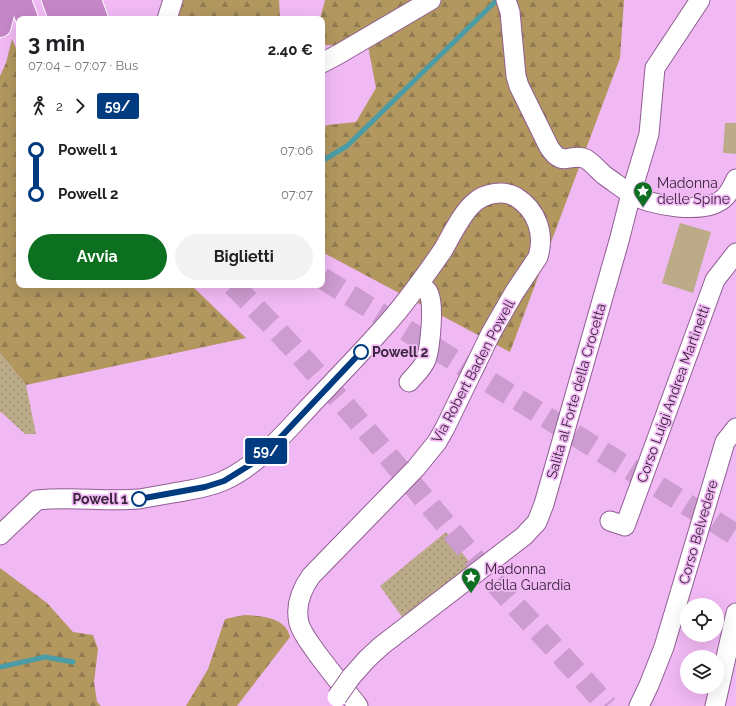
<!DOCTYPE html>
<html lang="it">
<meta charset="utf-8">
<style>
:root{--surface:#fff;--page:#f2f2f2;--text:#202124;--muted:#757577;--accent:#0c7020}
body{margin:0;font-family:Raleway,sans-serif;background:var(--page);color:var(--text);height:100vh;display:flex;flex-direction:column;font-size:15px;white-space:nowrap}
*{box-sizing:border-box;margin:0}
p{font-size:13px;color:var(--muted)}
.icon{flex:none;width:22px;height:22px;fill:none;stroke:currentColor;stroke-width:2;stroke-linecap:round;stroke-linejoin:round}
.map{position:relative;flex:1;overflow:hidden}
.details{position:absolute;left:16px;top:16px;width:309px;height:272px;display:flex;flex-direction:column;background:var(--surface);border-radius:8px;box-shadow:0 4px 16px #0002}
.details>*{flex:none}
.badge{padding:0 8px;border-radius:3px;font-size:14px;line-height:26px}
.buttons{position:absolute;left:680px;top:598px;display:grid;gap:8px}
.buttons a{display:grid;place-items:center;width:44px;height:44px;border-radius:50%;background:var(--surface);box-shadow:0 4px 16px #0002;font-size:20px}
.map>.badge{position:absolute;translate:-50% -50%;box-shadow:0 0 0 2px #fff}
.legs{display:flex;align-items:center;gap:6px;height:44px;padding:0 12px;font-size:13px}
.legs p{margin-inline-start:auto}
.summary{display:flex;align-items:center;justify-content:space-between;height:68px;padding:0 12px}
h1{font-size:22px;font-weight:700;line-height:30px}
.primary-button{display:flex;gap:8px;margin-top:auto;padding:8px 12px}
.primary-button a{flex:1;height:46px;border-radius:24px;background:var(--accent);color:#fff;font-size:16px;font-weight:700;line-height:46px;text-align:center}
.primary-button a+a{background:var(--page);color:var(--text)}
ul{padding:0 12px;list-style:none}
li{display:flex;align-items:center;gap:14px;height:44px;font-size:15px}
li i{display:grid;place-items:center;width:6px;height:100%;margin:0 5px;background:currentColor}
li i::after{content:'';width:10px;height:10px;margin:-5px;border:3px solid;border-radius:50%;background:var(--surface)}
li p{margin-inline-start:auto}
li:first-child i{background:linear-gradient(#0000 50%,currentColor 0)}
li:last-child i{background:linear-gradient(currentColor 50%,#0000 0)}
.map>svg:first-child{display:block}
.forest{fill:url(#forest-firs)}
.park{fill:url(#park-dots)}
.pitch{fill:#bcab89}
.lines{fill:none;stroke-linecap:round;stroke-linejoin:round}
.stream{stroke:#4a9da6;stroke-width:5}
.motorway-tunnel{stroke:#cc9bcf;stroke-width:22;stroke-dasharray:22 11;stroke-linecap:butt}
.minor-casing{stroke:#915e94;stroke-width:21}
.motorway-casing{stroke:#fff;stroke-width:24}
.minor{stroke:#fff;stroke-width:19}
.motorway{stroke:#c586c8;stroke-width:22}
.minor-bridge-casing{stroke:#915e94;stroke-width:21;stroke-linecap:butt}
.minor-bridge{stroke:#fff;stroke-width:19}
.line-1-casing{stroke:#fff;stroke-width:9}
.line-1{stroke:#003b80;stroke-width:6}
.stop-1-dot{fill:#fff;stroke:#003b80;stroke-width:2}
.labels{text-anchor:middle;stroke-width:3.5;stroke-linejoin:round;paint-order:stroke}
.poi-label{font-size:14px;fill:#3a243b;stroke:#f1b9f4;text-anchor:start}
.stop-label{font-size:14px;font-weight:bold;fill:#3a243b;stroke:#f1b9f4;text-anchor:start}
.street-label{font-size:14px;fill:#3a243b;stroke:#f1b9f4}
</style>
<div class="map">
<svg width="736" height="706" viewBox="0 0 736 706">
<defs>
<pattern id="forest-firs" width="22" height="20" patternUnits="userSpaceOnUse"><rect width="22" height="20" fill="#b2975f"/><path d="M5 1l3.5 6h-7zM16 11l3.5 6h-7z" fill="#927b50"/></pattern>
<pattern id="park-dots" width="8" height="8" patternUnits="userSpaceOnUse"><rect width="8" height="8" fill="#bcab89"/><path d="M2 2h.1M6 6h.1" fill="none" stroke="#9a8b71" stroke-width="1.8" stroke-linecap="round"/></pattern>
</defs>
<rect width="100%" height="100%" fill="#f1b9f4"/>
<!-- forest -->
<g class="forest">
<path d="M170,0H279L280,19H172Z"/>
<path d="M325,0H624L620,58L510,352L322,252V129L327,125L356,122L376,88L368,46L322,45V19H320Z"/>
<path d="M12,39L19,55V285H191L246,338L26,385L0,353V76L6,63Z"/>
<path d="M0,568L47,603L73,632L93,635L98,649L94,682L97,702L101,706H0Z"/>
<path d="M244,615C262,616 286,617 290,637L237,706H186L208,669L225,619Z"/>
</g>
<!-- park -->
<g class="park">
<path d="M0,353L26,385L36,434H25L1,412L0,413Z"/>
<path d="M446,532L474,568L438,594L402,617L380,586Z"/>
</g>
<!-- pitch -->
<g class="pitch">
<path d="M725,123H736V154L723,153Z"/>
<path d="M680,223L711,232L693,293L662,283Z"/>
</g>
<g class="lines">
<!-- stream -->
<g class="stream">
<path d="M322,161L347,146L497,0"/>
<path d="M0,667L45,657L73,662"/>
</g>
<!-- motorway-tunnel -->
<g class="motorway-tunnel">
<path d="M322,278L736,535"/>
<path d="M233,285C323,375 403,474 485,571C524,617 567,660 607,706"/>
</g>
<defs>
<g id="minor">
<path d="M506,0L510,12L516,76L519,86L549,147C563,169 570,152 586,159C593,163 598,170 604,175C612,181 621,187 629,193C649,206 707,216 725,197C730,192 733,185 736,179"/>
<path d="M167,19L173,0"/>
<path d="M322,63L339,54L431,0"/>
<path d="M409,382C414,376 423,368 426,360C430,348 435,303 428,292C426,289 422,286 419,284"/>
<path d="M610,521L625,526L715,280L736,253"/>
<path d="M0,535L37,500C71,496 105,502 139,499C150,497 162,495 173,493C190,490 207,488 223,481C257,466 285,433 310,406C335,380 361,353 385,326C406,303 425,276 443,250C451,236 463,211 475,202C485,193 504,190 516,197C537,210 545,234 538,257L514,293L491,333L445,428L437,442L416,468L311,576C301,590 295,606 299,623C302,634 310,643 316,652C330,671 344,688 358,706"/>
<path d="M351,677L367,659L381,646L524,536L537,522L544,504L619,241L631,194L649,134L655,68L700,0"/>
<path d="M639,706L649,685L664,647L725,442L736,428"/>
<path d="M715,706L736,613"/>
</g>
<g id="motorway">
<path d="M20,0L27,19"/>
<path d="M53,0L60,19"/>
<path d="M73,0L79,19"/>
<path d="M90,0L97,19"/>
<path d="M0,26L4,10V0"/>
</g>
</defs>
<!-- minor casing -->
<use href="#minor" class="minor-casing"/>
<!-- motorway casing -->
<use href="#motorway" class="motorway-casing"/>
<!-- minor -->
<use href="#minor" class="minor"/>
<!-- motorway -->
<use href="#motorway" class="motorway"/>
<defs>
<path id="minor-bridge" d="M337,697L351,677"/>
</defs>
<!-- minor-bridge casing -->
<use href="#minor-bridge" class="minor-bridge-casing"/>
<!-- minor-bridge -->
<use href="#minor-bridge" class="minor-bridge"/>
</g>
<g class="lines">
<defs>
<path id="line-1" d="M139,499L205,487L224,481L253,463L278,440L361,352"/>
</defs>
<!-- line-1 casing -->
<use href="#line-1" class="line-1-casing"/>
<!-- line-1 -->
<use href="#line-1" class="line-1"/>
</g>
<!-- icons -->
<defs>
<symbol id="sight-pin" viewBox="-11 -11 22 30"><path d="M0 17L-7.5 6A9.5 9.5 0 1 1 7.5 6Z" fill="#0c7020" stroke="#f1b9f4"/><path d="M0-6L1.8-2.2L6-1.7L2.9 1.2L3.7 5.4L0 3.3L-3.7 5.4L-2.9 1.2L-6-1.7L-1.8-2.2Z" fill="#fff"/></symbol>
</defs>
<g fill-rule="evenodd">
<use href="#sight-pin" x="632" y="180" width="22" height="30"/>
<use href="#sight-pin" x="460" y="566" width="22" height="30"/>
</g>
<!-- markers -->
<g class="stop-1-dot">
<circle cx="361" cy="352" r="7"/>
<circle cx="139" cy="499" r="7"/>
</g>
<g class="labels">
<!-- poi labels -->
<g class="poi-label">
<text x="657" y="188">Madonna<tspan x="657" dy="16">delle Spine</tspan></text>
<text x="485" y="574">Madonna<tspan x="485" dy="16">della Guardia</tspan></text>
</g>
<!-- stop labels -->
<g class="stop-label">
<text x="372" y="357">Powell 2</text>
<text x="128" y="504" text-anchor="end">Powell 1</text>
</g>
<!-- street labels -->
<g class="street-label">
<text transform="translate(473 371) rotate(-62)" y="5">Via Robert Baden Powell</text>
<text transform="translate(576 391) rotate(-74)" y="5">Salita al Forte della Crocetta</text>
<text transform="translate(673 394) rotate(-70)" y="5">Corso Luigi Andrea Martinetti</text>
<text transform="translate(698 532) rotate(-74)" y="5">Corso Belvedere</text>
</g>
</g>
</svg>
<div class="buttons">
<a><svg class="icon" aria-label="locate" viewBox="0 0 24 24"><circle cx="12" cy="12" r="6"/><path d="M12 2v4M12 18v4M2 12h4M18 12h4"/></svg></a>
<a><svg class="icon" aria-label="layers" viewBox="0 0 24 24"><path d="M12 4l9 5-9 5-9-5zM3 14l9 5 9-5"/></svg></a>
</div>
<b class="badge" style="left:266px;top:451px;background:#003b80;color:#fff">59/</b>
<section class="details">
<div class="summary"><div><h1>3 min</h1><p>07:04 – 07:07 · Bus</p></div><b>2.40 €</b></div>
<div class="legs"><svg class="icon" aria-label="walk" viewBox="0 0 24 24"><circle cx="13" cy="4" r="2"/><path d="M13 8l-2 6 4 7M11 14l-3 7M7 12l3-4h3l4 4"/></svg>2<svg class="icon" aria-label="forward" viewBox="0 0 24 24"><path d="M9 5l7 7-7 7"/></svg><b class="badge" style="background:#003b80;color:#fff">59/</b></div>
<ul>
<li><i style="color:#003b80"></i><b>Powell 1</b><p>07:06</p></li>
<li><i style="color:#003b80"></i><b>Powell 2</b><p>07:07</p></li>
</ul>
<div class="primary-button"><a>Avvia</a><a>Biglietti</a></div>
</section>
</div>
